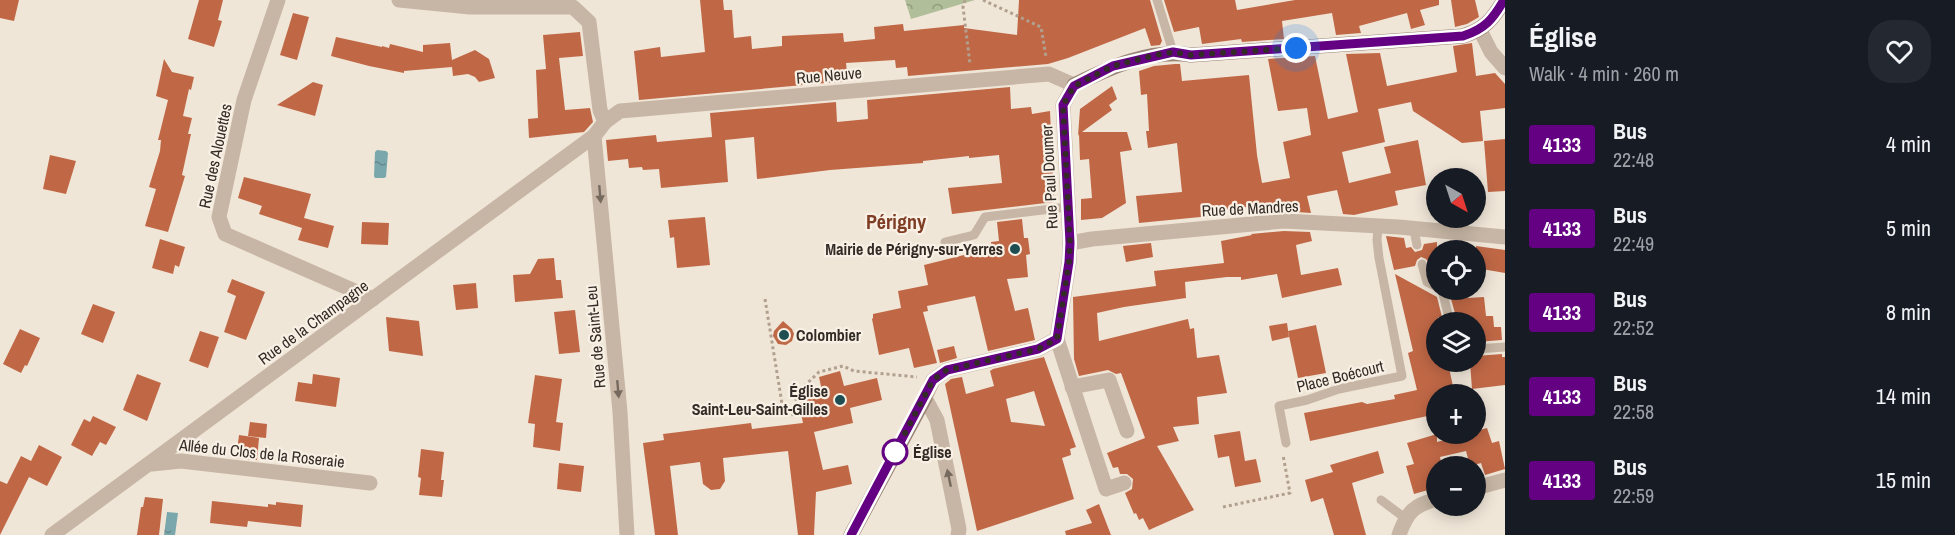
<!DOCTYPE html>
<meta charset="utf-8">
<style>
:root{--surface:#171b24;--page:#242831;--text:#f1f3f6;--muted:#9ea1a6}
body{margin:0;font-family:"Archivo Narrow",sans-serif;background:var(--page);color:var(--text);height:100vh;display:flex;flex-direction:column;font-size:22px;white-space:nowrap}
*{box-sizing:border-box;margin:0}
p{font-size:20px;color:var(--muted)}
.icon{flex:none;width:33px;height:33px;fill:none;stroke:currentColor;stroke-width:2;stroke-linecap:round;stroke-linejoin:round}
.map{position:relative;flex:1;overflow:hidden}
.sheet{display:flex;flex-direction:column;background:var(--surface);width:450px}
.sheet>*{flex:none}
.badge{padding:0 12px;border-radius:4px;font-size:21px;line-height:39px}
.needle{width:39px;rotate:141deg}
.controls{position:absolute;left:1426px;top:168px;display:grid;gap:12px}
.controls a{display:grid;place-items:center;width:60px;height:60px;border-radius:50%;background:var(--surface);box-shadow:0 3px 15px #0003;font-size:30px}
.you{position:absolute;width:30px;height:30px;margin:-15px;border:4px solid #fff;border-radius:50%;background:#1a73e8;box-shadow:0 0 0 9px #1a73e833}
.map>.badge{position:absolute;translate:-50% -50%;box-shadow:0 0 0 3px #fff}
.round{display:grid;place-items:center;flex:none;width:63px;height:63px;border-radius:24px;background:var(--page)}
.head{display:flex;align-items:center;justify-content:space-between;height:102px;padding:0 24px}
h1{font-size:28px;font-weight:800;line-height:45px}
ul{padding:0;list-style:none}
li{display:flex;align-items:center;gap:18px;height:84px;padding:0 24px}
li div{flex:1}
li b{display:block;font-size:22px}
li em{font-style:normal}
li .badge{min-width:66px;font-weight:700;text-align:center}
main{display:flex;flex:1;min-height:0}
.map>svg:first-child{display:block}
.forest{fill:url(#forest-crowns)}
.water{fill:url(#water-ripples)}
.building{fill:#c06846;fill-rule:evenodd}
.lines{fill:none;stroke-linecap:round;stroke-linejoin:round}
.path{stroke:#b2a08f;stroke-width:3;stroke-dasharray:3 3;stroke-linecap:butt}
.lane{stroke:#c7b6a5;stroke-width:9}
.street{stroke:#c7b6a5;stroke-width:15}
.secondary{stroke:#9a8577;stroke-width:15}
.oneway{fill:#766a5f}
.line-casing{stroke:#fff;stroke-width:14}
.line{stroke:#640082;stroke-width:9}
.walk{stroke:#332b26;stroke-width:6;stroke-dasharray:0 10.8}
.poi-dot{fill:#1e4d52;stroke:#f8f0e4;stroke-width:2}
.stop-dot{fill:#fff;stroke:#640082;stroke-width:3}
.labels{text-anchor:middle;stroke-width:4.5;stroke-linejoin:round;paint-order:stroke}
.street-label{font-size:16px;fill:#332b26;stroke:#f8f0e4}
.poi-label{font-size:16px;font-weight:bold;fill:#332b26;stroke:#f8f0e4;text-anchor:end}
.stop-label{font-size:16px;font-weight:bold;fill:#332b26;stroke:#f8f0e4;text-anchor:start}
.quarter-label{font-size:20px;font-weight:bold;fill:#7e3c23;stroke:#f8f0e4}
</style>
<main>
<div class="map">
<svg width="1505" height="535" viewBox="0 0 1505 535">
<defs>
<pattern id="forest-crowns" width="20" height="18" patternUnits="userSpaceOnUse" patternTransform="scale(1.5)"><rect width="20" height="18" fill="#b0be99"/><path d="M2 6a3 3 0 1 1 6 0M12 15a3 3 0 1 1 6 0" fill="none" stroke="#909b7d"/></pattern>
<pattern id="water-ripples" width="26" height="14" patternUnits="userSpaceOnUse" patternTransform="scale(1.5)"><rect width="26" height="14" fill="#79a7ab"/><path d="M2 4q2-2 4 0t4 0M15 11q2-2 4 0t4 0" fill="none" stroke="#64888b"/></pattern>
</defs>
<rect width="100%" height="100%" fill="#f0e6d8"/>
<!-- forest -->
<path class="forest" d="M905,0H975L911,19Z"/>
<!-- water -->
<g class="water">
<path d="M377,150L386,151L388,153L386,177L384,178H375L374,176L375,152Z"/>
<path d="M167,512L178,513L175,535H164Z"/>
</g>
<!-- building -->
<g class="building">
<path d="M0,0H19L14,21L0,18Z"/>
<path d="M199,0H223L218,20L222,21L214,47L188,39Z"/>
<path d="M700,0H723L724,10H732L734,38L751,36L752,49L782,46V36L843,33L844,42L875,39L874,27L903,24L904,31L964,25V28L1017,35L1019,0H1150L1162,41L1160,45L1151,46L1145,28L1068,58L1048,64L908,76L907,67L896,68L895,60L846,63L848,81L639,100L634,51L660,47L661,57L705,52Z"/>
<path d="M1164,0H1235L1237,10L1295,0H1439V5L1420,10L1425,25L1411,29L1407,13L1359,26L1361,33L1336,35L1332,13L1282,21L1284,39L1242,42L1241,39L1202,44L1199,27L1174,32Z"/>
<path d="M1451,0H1475L1479,17L1467,24L1455,27Z"/>
<path d="M293,13L309,17L297,60L280,55Z"/>
<path d="M580,32L583,56L559,58L565,110L590,108L593,122L584,132L529,138L528,119L538,118L536,70L546,69L543,35Z"/>
<path d="M336,37L382,47V46L389,48L390,44L423,52V45L450,43L452,60L475,50L489,59L495,78L479,82L475,77L468,74L453,76L452,67L404,71V73L369,66L331,56Z"/>
<path d="M1472,43L1476,76L1495,73L1505,84V108L1480,111L1483,141L1462,143L1413,111L1411,102L1378,109L1385,142L1342,152L1349,183L1391,173L1384,147L1418,140L1426,185L1395,191L1398,205L1354,215L1343,214L1337,190L1307,196L1311,213L1283,211L1248,215L1247,207L1221,210V215L1139,223L1136,196L1182,192L1177,143L1148,148L1146,131H1149L1147,94L1141,95L1139,71L1154,66L1175,64H1180L1182,81L1249,75L1257,155L1262,183L1290,178L1283,142L1311,135L1307,108L1278,111L1268,59L1315,56L1328,119L1358,112L1346,54L1380,53L1387,86L1457,72L1453,46Z"/>
<path d="M164,59L172,72L194,77L191,90L189,89L183,116L192,118L188,134H191L182,175L185,176L168,232L145,226L156,189L149,187L160,151L161,140H158L168,100L156,96Z"/>
<path d="M313,82L323,85L315,116L277,105Z"/>
<path d="M1112,86L1117,99L1109,105L1112,110L1082,132H1127L1132,150L1120,152L1126,203L1102,218L1081,220V199L1092,198L1089,159L1080,160L1079,134L1078,136L1080,109Z"/>
<path d="M1010,87L1011,109L1031,107L1032,114L1050,111L1054,202L952,214L948,188L1002,183L999,155L969,158V156L923,161V163L830,170L757,179L754,137L725,140L728,182L661,188L659,169L643,170L642,167L629,168L628,159L608,161L606,140L656,135L657,142L712,137L710,113L836,102L837,122L868,119L867,100Z"/>
<path d="M1505,139V191L1488,192L1484,141Z"/>
<path d="M50,155L76,161L66,194L43,189Z"/>
<path d="M244,177L311,194L304,218L334,226L328,248L298,240L302,228L259,214L262,206L238,198Z"/>
<path d="M705,217L710,265L677,268L674,237L670,238L668,220Z"/>
<path d="M1022,219L1024,238H1028L1030,254L1026,255L1028,277L1007,279L1015,311L1028,308L1035,340L988,351L975,296L927,306L928,311L923,312L937,363L914,368L909,348L879,355L872,319L873,318V314L901,308L898,291L928,285L924,265L992,248L991,242L999,241L997,222Z"/>
<path d="M362,222L389,223L388,245L361,244Z"/>
<path d="M1284,231L1310,232L1312,241L1296,245L1301,275L1338,268L1342,285L1282,298L1277,274L1241,280V277H1227L1185,282L1186,298L1124,307L1097,313L1099,341L1188,319L1190,329L1194,328L1197,358L1219,355L1227,393L1197,397L1199,424L1173,427L1179,441L1157,446L1194,510L1149,530L1143,518L1139,520L1136,513L1134,514L1125,493L1132,489L1133,479L1127,474H1120L1118,467L1113,468L1107,453L1145,438L1121,373L1116,374L1108,370L1079,376L1074,359L1073,297L1156,286L1154,271L1224,263L1221,241L1252,235L1251,234Z"/>
<path d="M1386,236L1404,238L1406,248L1411,247L1415,252L1422,250L1424,244L1437,242V261L1429,263L1426,259L1421,257L1417,260L1415,266L1394,270Z"/>
<path d="M160,239L185,247L179,267L175,265L173,274L152,268Z"/>
<path d="M1151,243L1153,257L1126,262L1123,246Z"/>
<path d="M1476,246L1505,250V273L1476,268Z"/>
<path d="M554,258L556,280H561L563,298L515,302L513,275L530,274L538,259Z"/>
<path d="M1395,274L1437,297L1442,317H1438L1440,322H1437V365L1448,363L1454,391L1437,394V414L1310,441L1304,413L1362,402L1367,404L1395,399L1394,395L1417,390L1408,353L1413,351Z"/>
<path d="M232,279L265,292L246,340L224,332L236,296L227,292Z"/>
<path d="M476,283L478,308L456,310L453,285Z"/>
<path d="M1484,297L1486,316H1493L1494,327H1501L1502,340L1476,342V322H1469V317H1456L1451,299Z"/>
<path d="M93,304L115,312L103,343L81,334Z"/>
<path d="M575,310L580,352L559,354L554,312Z"/>
<path d="M386,317L419,321L423,356L389,351Z"/>
<path d="M783,321L792,329L794,334L792,341L786,345L778,344L773,336L774,331Z"/>
<path d="M1287,323L1289,337L1272,341L1269,326Z"/>
<path d="M1316,325L1326,373L1298,378L1288,331Z"/>
<path d="M20,329L40,338L27,366L25,365L21,373L3,364Z"/>
<path d="M200,331L219,337L208,368L189,361Z"/>
<path d="M954,346L957,358L940,363L937,350Z"/>
<path d="M1502,354V357H1505V385L1472,389L1470,362H1476V356Z"/>
<path d="M1044,357L1076,447L1070,449L1071,455L1062,458L1074,499L977,531L945,384L951,379L962,377L966,394L994,386L990,371L993,369ZM1034,391L1045,426L1011,422L1006,399Z"/>
<path d="M840,371L844,386L877,378L882,400L850,408L853,423L814,432L823,470L848,465L852,484L816,492L814,535H798L788,451L723,458L725,481L720,489L711,490L703,484L700,462L670,466L678,535H655L643,443L664,440L663,434L751,423L752,429L803,423L798,399L822,391L819,377Z"/>
<path d="M137,374L161,383L147,421L123,410Z"/>
<path d="M313,374L340,378L336,407L295,401L298,382L312,384Z"/>
<path d="M535,375L562,379L556,422L563,423L560,451L533,447L535,424L528,423Z"/>
<path d="M93,416L116,427L106,445L100,442L92,456L71,445L84,419L90,422Z"/>
<path d="M250,422L267,424L266,438L248,436Z"/>
<path d="M1487,428L1492,443L1499,441L1505,469L1485,475L1481,463L1470,466L1466,451L1440,457L1442,466H1437V474L1432,476L1435,488L1414,494L1406,466L1414,464L1407,443L1437,434V442L1467,434H1476V431Z"/>
<path d="M1240,431L1245,461L1256,459L1261,482L1235,487L1229,456L1218,458L1214,435Z"/>
<path d="M239,435L259,438L257,460L236,458Z"/>
<path d="M39,445L62,457L47,486L29,477L0,535V481L7,484L21,456L31,461Z"/>
<path d="M421,449L444,452L441,480H444L442,497L419,495L421,478L418,477Z"/>
<path d="M1378,451L1384,473L1352,483L1366,535H1334L1323,498L1311,502L1305,480L1333,472L1330,465Z"/>
<path d="M559,463L584,466L581,492L557,489Z"/>
<path d="M145,497L163,499L159,535H137L141,507H143Z"/>
<path d="M212,501L268,507V504L276,505V502L303,505L301,527L248,521L247,527L210,523Z"/>
<path d="M1099,504L1111,535H1066L1065,531L1092,523L1086,510Z"/>
</g>
<g class="lines">
<!-- path -->
<g class="path">
<path d="M965,0L963,7L970,64"/>
<path d="M983,0L1041,27L1046,57"/>
<path d="M765,299L784,416L796,414V394L819,372L843,366L854,371L917,377"/>
<path d="M1223,507L1290,493L1283,455"/>
</g>
<!-- lane -->
<g class="lane">
<path d="M1157,0L1173,52"/>
<path d="M1414,230L1417,245"/>
<path d="M945,242L974,235L985,217L1068,207"/>
<path d="M1422,264L1427,282L1437,287"/>
<path d="M1442,290L1450,322"/>
<path d="M1476,349L1505,347"/>
<path d="M1286,443L1279,406L1307,400L1339,389L1402,376L1379,258L1377,240L1378,227"/>
<path d="M1381,500L1405,518"/>
</g>
<!-- street -->
<g class="street">
<path d="M278,0L244,100L219,217L225,234L373,299"/>
<path d="M399,0L470,7H573L589,22L600,110L605,122"/>
<path d="M1480,30L1491,52L1505,68"/>
<path d="M594,136L620,412L627,535"/>
<path d="M1070,243L1092,239L1284,221L1399,227L1505,237"/>
<path d="M1057,339L1106,489L1124,483"/>
<path d="M1072,387L1109,380L1127,431"/>
<path d="M152,464L181,461L370,483"/>
<path d="M1476,488L1505,480"/>
<path d="M52,535L594,136L605,122L620,111L1049,74L1074,85L1063,105L1070,243L1069,262L1057,339L1038,349L947,370L933,380L925,398L937,420L959,529L958,535"/>
<path d="M1399,535C1407,512 1414,505 1437,499"/>
</g>
<!-- secondary -->
<g class="secondary">
<path d="M1074,85C1111,67 1149,49 1191,55L1463,36C1485,29 1493,19 1504,0"/>
<path d="M851,535L925,398"/>
</g>
</g>
<!-- one-way arrows -->
<defs><path id="oneway-solid" d="M-6-.8H1V-3.2L6.5 0L1 3.2V.8H-6Z" transform="scale(1.5)"/></defs>
<g class="oneway">
<use href="#oneway-solid" transform="translate(600 194) rotate(85)"/>
<use href="#oneway-solid" transform="translate(618 389) rotate(85)"/>
<use href="#oneway-solid" transform="translate(949 478) rotate(-102)"/>
</g>
<g class="lines">
<defs>
<path id="line" d="M851,535L933,380L947,370L1038,349L1057,339L1069,262L1070,243L1063,105L1074,86L1113,66L1173,52L1191,55L1463,36C1485,29 1493,19 1504,0"/>
</defs>
<!-- line casing -->
<use href="#line" class="line-casing"/>
<!-- line -->
<use href="#line" class="line"/>
<!-- walk -->
<path class="walk" d="M895,452L933,380L947,370L1038,349L1057,339L1069,262L1070,243L1063,105L1074,86L1113,66L1156,55L1173,52L1191,55L1296,48"/>
</g>
<!-- markers -->
<g class="poi-dot">
<circle cx="1015" cy="249" r="6"/>
<circle cx="784" cy="335" r="6"/>
<circle cx="840" cy="400" r="6"/>
</g>
<circle class="stop-dot" cx="895" cy="452" r="12"/>
<g class="labels">
<!-- street labels -->
<g class="street-label">
<text transform="translate(829 75) rotate(-5)" y="6">Rue Neuve</text>
<text transform="translate(215 156) rotate(-78)" y="6">Rue des Alouettes</text>
<text transform="translate(1049 177) rotate(-93)" y="6">Rue Paul Doumer</text>
<text transform="translate(1250 208) rotate(-3)" y="6">Rue de Mandres</text>
<text transform="translate(313 322) rotate(-36)" y="6">Rue de la Champagne</text>
<text transform="translate(595 337) rotate(-95)" y="6">Rue de Saint-Leu</text>
<text transform="translate(1340 376) rotate(-14)" y="6">Place Boécourt</text>
<text transform="translate(262 453) rotate(6)" y="6">Allée du Clos de la Roseraie</text>
</g>
<!-- poi labels -->
<g class="poi-label">
<text x="1003" y="255">Mairie de Périgny-sur-Yerres</text>
<text x="796" y="341" text-anchor="start">Colombier</text>
<text x="828" y="397">Église<tspan x="828" dy="18">Saint-Leu-Saint-Gilles</tspan></text>
</g>
<!-- stop labels -->
<g class="stop-label">
<text x="913" y="458">Église</text>
</g>
<!-- quarter labels -->
<g class="quarter-label">
<text x="896" y="229">Périgny</text>
</g>
</g>
</svg>
<div class="controls">
<a><svg class="needle" viewBox="-14 -14 28 28"><path d="M0-13l5 13h-10z" fill="#e53935"/><path d="M0 13l5-13h-10z" fill="#9ea1a6"/></svg></a>
<a><svg class="icon" aria-label="locate" viewBox="0 0 24 24"><circle cx="12" cy="12" r="6"/><path d="M12 2v4M12 18v4M2 12h4M18 12h4"/></svg></a>
<a><svg class="icon" aria-label="layers" viewBox="0 0 24 24"><path d="M12 4l9 5-9 5-9-5zM3 14l9 5 9-5"/></svg></a>
<a>+</a>
<a>−</a>
</div>
<div class="you" style="left:1296px;top:48px"></div>
</div>
<section class="sheet">
<div class="head"><div><h1>Église</h1><p>Walk · 4 min · 260 m</p></div><a class="round"><svg class="icon" aria-label="heart" viewBox="0 0 24 24"><path d="M12 20l-8-8c-3-5 5-10 8-4 3-6 11-1 8 4z"/></svg></a></div>
<ul>
<li><span class="badge" style="background:#640082;color:#fff">4133</span><div><b>Bus</b><p>22:48</p></div><em>4 min</em></li>
<li><span class="badge" style="background:#640082;color:#fff">4133</span><div><b>Bus</b><p>22:49</p></div><em>5 min</em></li>
<li><span class="badge" style="background:#640082;color:#fff">4133</span><div><b>Bus</b><p>22:52</p></div><em>8 min</em></li>
<li><span class="badge" style="background:#640082;color:#fff">4133</span><div><b>Bus</b><p>22:58</p></div><em>14 min</em></li>
<li><span class="badge" style="background:#640082;color:#fff">4133</span><div><b>Bus</b><p>22:59</p></div><em>15 min</em></li>
</ul>
</section>
</main>
